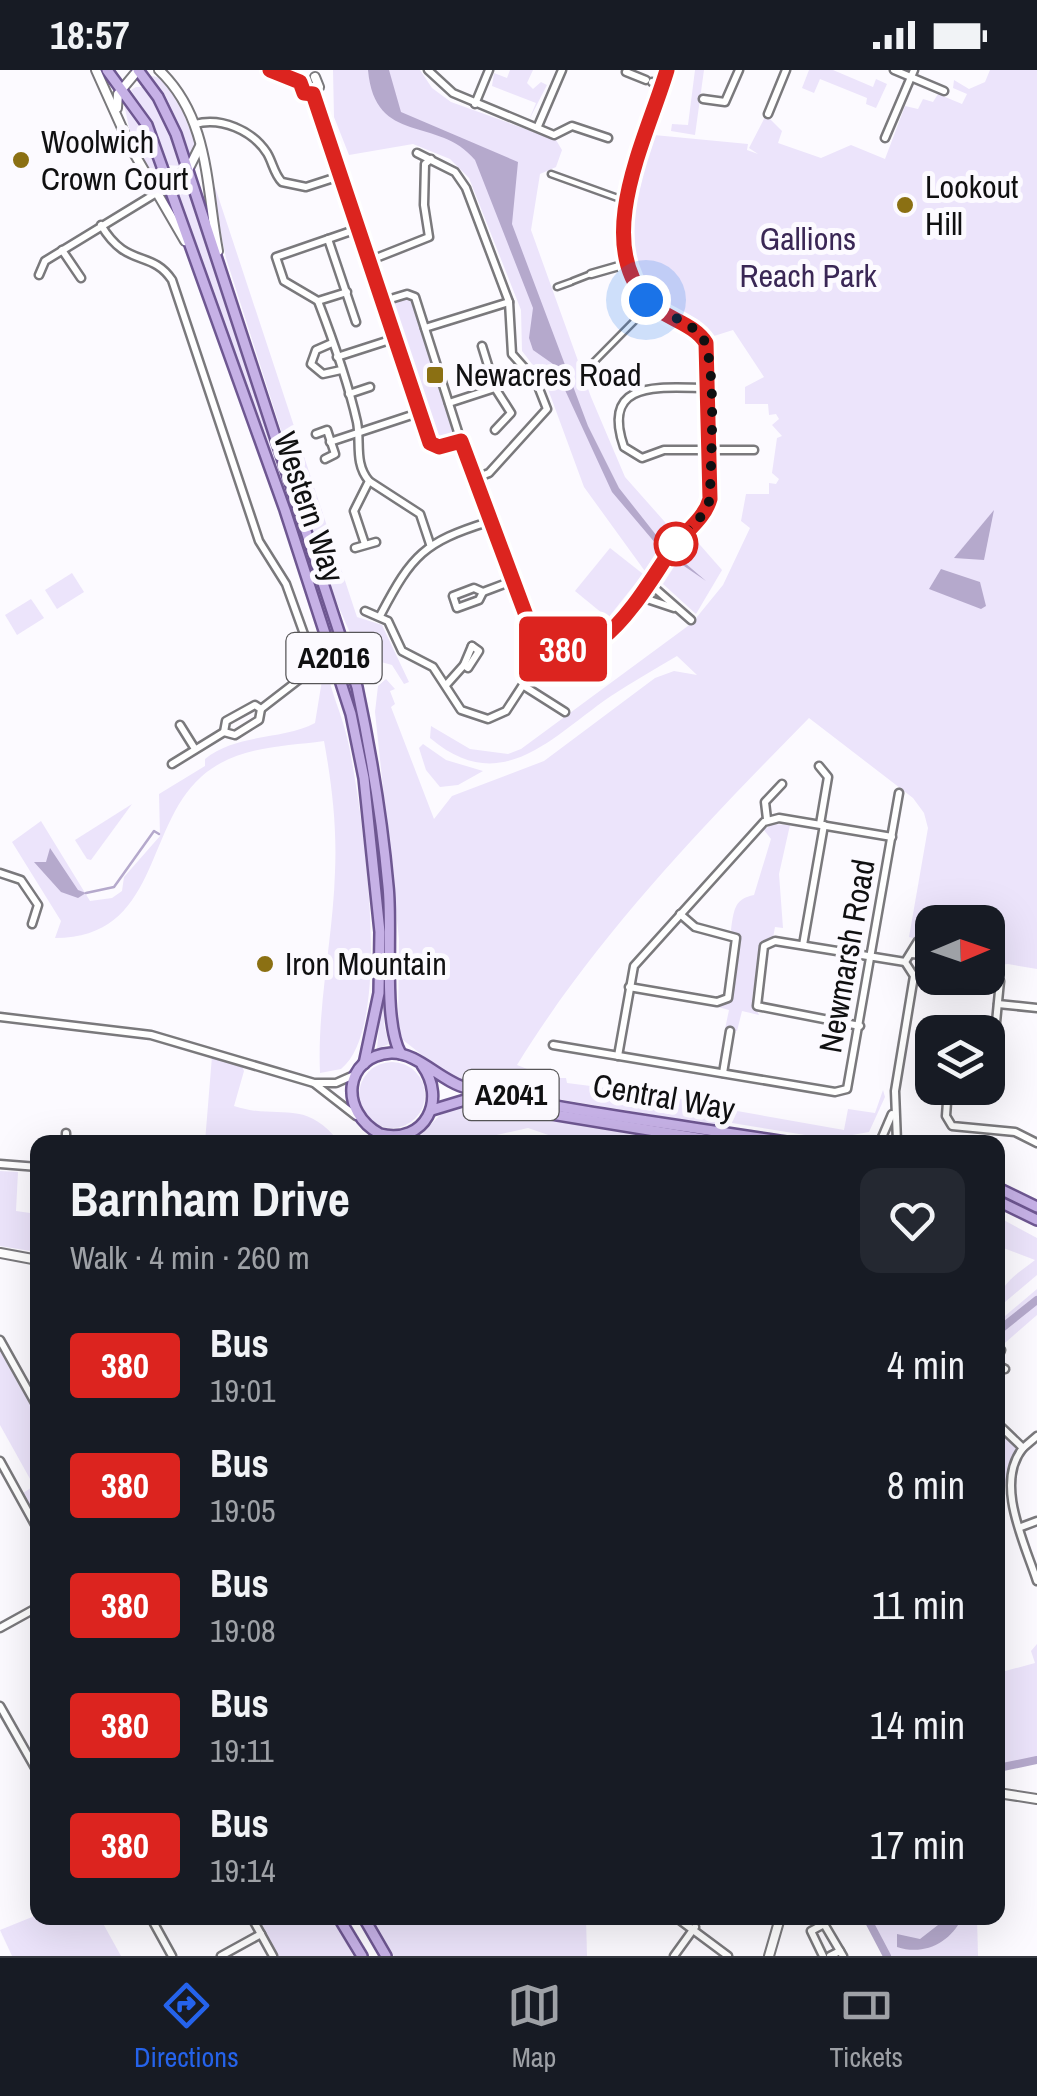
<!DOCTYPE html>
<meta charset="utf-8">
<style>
:root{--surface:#171b24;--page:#242831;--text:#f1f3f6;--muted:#9ea1a6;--line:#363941;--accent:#2563eb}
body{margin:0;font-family:"Archivo Narrow",sans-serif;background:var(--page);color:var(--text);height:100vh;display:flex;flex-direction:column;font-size:38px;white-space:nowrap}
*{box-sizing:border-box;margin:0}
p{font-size:32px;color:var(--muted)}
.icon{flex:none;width:55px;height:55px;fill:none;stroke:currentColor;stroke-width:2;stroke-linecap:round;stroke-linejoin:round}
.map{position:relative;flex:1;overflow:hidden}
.side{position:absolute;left:30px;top:1065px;width:975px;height:790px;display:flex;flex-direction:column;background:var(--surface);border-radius:20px;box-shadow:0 10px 40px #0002}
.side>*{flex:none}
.badge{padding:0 20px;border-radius:8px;font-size:35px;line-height:65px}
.needle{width:65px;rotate:88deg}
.tools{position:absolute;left:915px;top:835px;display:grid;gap:20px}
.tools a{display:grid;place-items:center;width:90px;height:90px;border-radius:20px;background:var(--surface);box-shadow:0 10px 40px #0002;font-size:50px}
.you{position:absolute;width:50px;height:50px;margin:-25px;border:8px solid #fff;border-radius:50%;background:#1a73e8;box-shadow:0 0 0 15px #1a73e833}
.map>.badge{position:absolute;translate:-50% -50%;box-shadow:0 0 0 5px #fff}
.round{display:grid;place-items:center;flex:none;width:105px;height:105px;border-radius:20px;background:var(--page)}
.overview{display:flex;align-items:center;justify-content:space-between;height:170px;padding:0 40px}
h1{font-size:48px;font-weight:700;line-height:75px}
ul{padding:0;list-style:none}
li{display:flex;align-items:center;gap:30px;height:120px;padding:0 40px}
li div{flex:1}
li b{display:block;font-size:38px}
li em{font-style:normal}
li .badge{min-width:110px;font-weight:700;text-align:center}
.status{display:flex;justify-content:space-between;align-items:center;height:70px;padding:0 50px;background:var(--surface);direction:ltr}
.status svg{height:28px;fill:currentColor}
.dock{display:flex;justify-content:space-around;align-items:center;height:140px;border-top:2px solid var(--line);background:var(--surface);font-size:28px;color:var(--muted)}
.dock a{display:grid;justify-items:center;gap:5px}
.dock .on{color:var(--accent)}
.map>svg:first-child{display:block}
.green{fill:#ece4fb}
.water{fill:#b5a9cc}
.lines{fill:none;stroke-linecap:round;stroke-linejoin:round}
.stream{stroke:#b5a9cc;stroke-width:2.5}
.canal{stroke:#b5a9cc;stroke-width:8}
.pedestrian-casing{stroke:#7a797c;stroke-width:9}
.minor-casing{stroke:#7a797c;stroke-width:11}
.tertiary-casing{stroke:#7a797c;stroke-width:12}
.primary-casing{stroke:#6e5791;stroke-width:14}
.pedestrian{stroke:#fff;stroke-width:4}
.minor{stroke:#fff;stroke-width:6}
.tertiary{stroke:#fff;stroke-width:8}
.primary{stroke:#c6b1e6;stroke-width:9}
.line-casing{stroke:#fff;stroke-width:22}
.line{stroke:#dc241f;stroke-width:15}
.walk{stroke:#101011;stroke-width:10;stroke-dasharray:0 18}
.poi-dot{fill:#8b7013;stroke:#fcfaff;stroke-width:4}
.stop-dot{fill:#fff;stroke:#dc241f;stroke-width:5}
.labels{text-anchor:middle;stroke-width:10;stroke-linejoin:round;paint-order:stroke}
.shield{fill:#fcfaff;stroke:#575658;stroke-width:2.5}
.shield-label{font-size:30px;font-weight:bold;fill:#101011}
.poi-label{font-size:32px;fill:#101011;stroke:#fcfaff;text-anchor:start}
.park-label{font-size:32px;fill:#3a2755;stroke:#fcfaff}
.street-label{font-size:32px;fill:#101011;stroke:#fcfaff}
</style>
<div class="status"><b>18:57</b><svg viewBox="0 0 49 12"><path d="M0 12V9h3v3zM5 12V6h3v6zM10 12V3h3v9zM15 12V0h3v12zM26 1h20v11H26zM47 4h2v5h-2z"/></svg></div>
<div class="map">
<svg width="1037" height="1886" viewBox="0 0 1037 1886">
<rect width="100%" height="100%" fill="#fcfaff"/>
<!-- green -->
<g class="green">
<path d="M333,0H420L432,18L451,32L556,70L562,80L556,97L540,104L531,160L591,327L625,407L672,460L679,461L647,504L584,417L545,311L522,281L521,240L469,108L450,89L413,74L349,85L334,47Z"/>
<path d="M510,0H533L527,13L533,19L541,12L547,15L529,50L536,33L492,16L494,3L507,8Z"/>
<path d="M695,0H704L695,65L671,61L672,54L688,55Z"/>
<path d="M809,0H833L873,17L876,9L887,14L876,38L866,34L867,28L820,9L814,23L802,18Z"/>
<path d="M990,0H1037V899L1008,894L988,896V852H932V884L926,871L909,867L928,758L924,743L913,728L809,648C703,756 597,865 517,995L550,1008H566L567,1013L654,1024L673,1031L678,1028L711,1037L718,1029L725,1057L473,1015L446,1004L398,966L399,869L375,642L378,616L386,609L395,619L390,621L395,634L391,637L434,749L452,726L544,691L655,608L674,601L697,605L677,586C655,599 632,612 611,626C552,666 502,729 430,668L431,656L470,679L508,684L521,679L692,553L723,515L750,458L741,451L746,424H769V413L776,414L779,409L772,403L777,368L782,366L772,355L779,349L776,344L769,345L768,334H745V317L764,307L733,260L714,266C604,200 620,177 654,65L748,74L747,80L758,84L749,78L766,45L782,61L778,73L821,88L851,75L885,89L905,36L918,39L923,29L933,32L938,24L962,34L967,24L953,18L954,10L969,19L985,12Z"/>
<path d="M149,6C177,5 190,51 197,74L189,90L170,38Z"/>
<path d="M136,17H147L153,26L182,96L166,95L146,45L131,20Z"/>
<path d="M123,29L136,46L161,106L149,103L131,67Z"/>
<path d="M215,117L357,547L382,555L409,612L404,614L392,595L370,589L357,579L334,526L226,188L211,118Z"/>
<path d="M191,121L356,630L374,728L387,854L384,955L389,974L377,979L385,889L382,827L371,729L353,631L177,126Z"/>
<path d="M407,229L414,231L454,358L452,369L439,372L434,368L392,241L394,233Z"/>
<path d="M693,467L722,500L696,544L663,514Z"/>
<path d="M610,478L643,504L608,548L575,521Z"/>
<path d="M72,503L84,522L57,539L45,520Z"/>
<path d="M31,529L44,548L17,565L5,545Z"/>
<path d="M325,592C332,628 342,642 349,676C362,741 395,956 341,999L320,1003C317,936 333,869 335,802C337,757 332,715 324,671C281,677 235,676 201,707C144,758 159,868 55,868L61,851L12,772L41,751L90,831L112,828L122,821L124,807L160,766L159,724L205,696V689C237,663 284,670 315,653Z"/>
<path d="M423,674L446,690L483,701L458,715L440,717L426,700L419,678Z"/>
<path d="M132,734L91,790L87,789L75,770Z"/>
<path d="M772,754L790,755L779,804L783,858L775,857L773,868L760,877L752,929L759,945L742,941L737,961L725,959L729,940L718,937L731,927L740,874L731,860C734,838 735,829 754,825L771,769L764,760Z"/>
<path d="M212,986L241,994L244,1001L234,1036C279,1051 304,1027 339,1072H205Z"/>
<circle cx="392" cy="1025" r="33"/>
<path d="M883,1020L885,1027L869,1062L830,1069L732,1053L726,1039L844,1060L848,1039L875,1043Z"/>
<path d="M463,1036L654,1066L662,1072L584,1066L560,1069L528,1058L465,1072H414L440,1045Z"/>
<path d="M0,1101L18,1102L16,1141L37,1144V1182L0,1176Z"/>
<path d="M998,1147L1037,1168V1205L998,1238C997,1214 1019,1203 1035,1190L998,1176Z"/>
<path d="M1037,1219V1245L998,1279V1252Z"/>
<path d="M0,1280L37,1347V1448L23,1423L34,1416L0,1355Z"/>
<path d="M998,1358L1017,1378L1004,1418L998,1414Z"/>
<path d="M1037,1574V1687L998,1695V1603L1035,1593L1031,1581Z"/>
<path d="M37,1845L100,1848L121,1886H12L0,1860Z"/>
<path d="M257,1848H334L353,1886H278Z"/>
<path d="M371,1848H586L587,1886H394Z"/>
<path d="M866,1848H977L978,1886H887Z"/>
</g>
<!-- water -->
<g class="water">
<path d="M368,0H389L401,42L518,92L512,154L588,356L619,418L664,475L706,511L662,481L612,422L553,294L533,280L529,268L533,238L475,90C438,45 375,77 368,0Z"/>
<path d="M994,440L984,490L954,488Z"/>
<path d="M941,499L980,512L986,536L981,539L929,519Z"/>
<path d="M50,778L78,820L86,823L78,828L61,822L34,792H46Z"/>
<path d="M947,1848H962C950,1873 924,1886 897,1877V1864L920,1869Z"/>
</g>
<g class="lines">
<!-- stream -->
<path class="stream" d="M86,823L114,817L154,761L159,764"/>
<!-- canal -->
<g class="canal">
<path d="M998,1261L1037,1230"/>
<path d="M998,1698L1037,1690"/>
<path d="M867,1848L887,1886"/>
</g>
<defs>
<g id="pedestrian">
<path d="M551,104L626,131"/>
<path d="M573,211L591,204"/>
<path d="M557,217L571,212"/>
<path d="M588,298L651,234"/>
</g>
<g id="minor">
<path d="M428,0L453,23L554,65L572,56L608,68"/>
<path d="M894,0L944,21"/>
<path d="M626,2L646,10"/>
<path d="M652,12L662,15"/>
<path d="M313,24L430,373L439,377L461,371"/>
<path d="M703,29L725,32L739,0"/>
<path d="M475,34L489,0"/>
<path d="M768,44L786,0"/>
<path d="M195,54C221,47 252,60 267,83C273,93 274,104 282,112L306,117L343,105"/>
<path d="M538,56L562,0"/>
<path d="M885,68L914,0"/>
<path d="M417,83L455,102L466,118L509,232L512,284L536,311L547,339L489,403L473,409"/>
<path d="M101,155C127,199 151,179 172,210L259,471L286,514L309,578L305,605L261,639"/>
<path d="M360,158L276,187L284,211L318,231C333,270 348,312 357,352C361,373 354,393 369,411L354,441L365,474"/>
<path d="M328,169L356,252"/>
<path d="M62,180L81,208"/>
<path d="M371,190L429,167L424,135L425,94L431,89"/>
<path d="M591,204L626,194"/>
<path d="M39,205L45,191L158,122L167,112"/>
<path d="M318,231L347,222"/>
<path d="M384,231L407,224L415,227L473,409L512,511L530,556L558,578L588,577L613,560L708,437L706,273C692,251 662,249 645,228C594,168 647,67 666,0"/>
<path d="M425,258L509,232"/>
<path d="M332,273L316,280L311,294L323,304L341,300"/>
<path d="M337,287L396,268"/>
<path d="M708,318C662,318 600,308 624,377L642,388L664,380H754"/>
<path d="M349,324L370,317"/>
<path d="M449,333L495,318L482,276"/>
<path d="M495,360L511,343L495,318L510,301"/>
<path d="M316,364L327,360L335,384L325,389"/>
<path d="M330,372L421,342"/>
<path d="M369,411L420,444L430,474"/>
<path d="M355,478L376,472"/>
<path d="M650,514L691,550"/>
<path d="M474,518L483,522L479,530L457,538L453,526Z"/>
<path d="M483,522L512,511"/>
<path d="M641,527L674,538"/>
<path d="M365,541L388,551L402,581L433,597L461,640L488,649L506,641L549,575"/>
<path d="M381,544C412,485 424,472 488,452"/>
<path d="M464,595L468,598L479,581L472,576"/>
<path d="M447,614L464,595L472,576"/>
<path d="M524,616L565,642"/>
<path d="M255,635L261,639L259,650L235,665L224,662L226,651Z"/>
<path d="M180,655L195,679"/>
<path d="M172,694L224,662"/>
<path d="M819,696L828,707L820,754"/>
<path d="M767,749L765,732L782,714"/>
<path d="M0,803L21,810L38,835L32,854"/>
<path d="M803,875L824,755"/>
<path d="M911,884L924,885L928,897"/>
<path d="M988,902L1000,911L992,994L988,1002"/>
<path d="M629,917L717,932L728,928L736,868L695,857L680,844"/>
<path d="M998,934L1037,938"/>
<path d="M0,947L151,965L314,1013H336L354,1005"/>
<path d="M860,956L757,936L764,876L775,871L905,892"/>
<path d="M553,975L835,1022L847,1019L899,723"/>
<path d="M618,986L634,896L764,752L779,748L892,767"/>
<path d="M723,1003L730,961"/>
<path d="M315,1014L356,1046"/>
<path d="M948,1018L946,1046L952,1056L1015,1062L1037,1073"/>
<path d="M66,1072V1063"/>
<path d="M880,1072L892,1044"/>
<path d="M897,1072L895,1021L914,906L905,892L918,871"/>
<path d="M0,1094L38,1097"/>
<path d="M0,1270L38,1338"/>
<path d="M998,1287L1001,1280"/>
<path d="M998,1295L1005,1299"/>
<path d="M998,1354L1023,1378C994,1413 1025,1474 1037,1511"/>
<path d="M1023,1378L1037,1366"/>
<path d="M0,1391L38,1460"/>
<path d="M1021,1457L1037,1451"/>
<path d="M0,1558L38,1537"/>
<path d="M0,1636L38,1703"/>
<path d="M151,1848L172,1886"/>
<path d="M252,1848L273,1886"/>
<path d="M677,1848L728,1886"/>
<path d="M221,1886L261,1864"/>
<path d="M674,1886L695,1857"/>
<path d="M823,1886L811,1861L824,1854L843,1886"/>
<path d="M830,1886L840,1881"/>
</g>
<g id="tertiary">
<path d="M96,0L131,78L185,171"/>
<path d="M159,0C210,48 206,118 218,181"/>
<path d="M269,0L299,13L301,21L309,25L319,17L315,7"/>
<path d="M117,38L118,24L138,0"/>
<path d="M163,112L188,100L200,76"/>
<path d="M0,1183L38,1190"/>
<path d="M998,1723L1037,1729"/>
<path d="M769,1886L780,1848"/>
</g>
<g id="primary">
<path d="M107,0L147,55L285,440L351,644L364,708L380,862L379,923L364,994"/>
<path d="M138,0L158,27L176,64L357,617C371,683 382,749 388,816C393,861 382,952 401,984"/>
<path d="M422,995C447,1029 426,1075 380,1064C339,1042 343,986 391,983C418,982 441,1012 467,1018C571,1042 680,1055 786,1072"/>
<path d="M432,1040L465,1030L722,1072"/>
<path d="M998,1118L1037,1137"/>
<path d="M998,1131L1037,1150"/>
<path d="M339,1848L362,1886"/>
<path d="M364,1848L386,1886"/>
</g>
</defs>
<!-- pedestrian casing -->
<use href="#pedestrian" class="pedestrian-casing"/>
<!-- minor casing -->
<use href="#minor" class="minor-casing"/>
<!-- tertiary casing -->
<use href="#tertiary" class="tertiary-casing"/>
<!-- primary casing -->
<use href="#primary" class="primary-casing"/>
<!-- pedestrian -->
<use href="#pedestrian" class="pedestrian"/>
<!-- minor -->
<use href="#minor" class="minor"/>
<!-- tertiary -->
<use href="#tertiary" class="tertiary"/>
<!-- primary -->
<use href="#primary" class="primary"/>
</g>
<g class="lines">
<defs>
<path id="line" d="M270,0L300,12L304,23L313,24L430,373L439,377L461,371L530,556C586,631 644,518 672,479C684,462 704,450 710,429L706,273C692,251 662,249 645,228C594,167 647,67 667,0"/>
</defs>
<!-- line casing -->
<use href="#line" class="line-casing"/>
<!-- line -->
<use href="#line" class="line"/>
<!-- walk -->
<path class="walk" d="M646,230C662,244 686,250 700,264C719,283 710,398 710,429L705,442L676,474"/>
</g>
<!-- markers -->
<g class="poi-dot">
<circle cx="21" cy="90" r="10"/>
<circle cx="905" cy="135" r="10"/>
<rect x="425" y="295" width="20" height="20" rx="5"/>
<circle cx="265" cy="894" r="10"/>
</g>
<circle class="stop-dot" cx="676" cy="474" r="20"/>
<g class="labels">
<!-- shield labels -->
<g class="shield">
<rect x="286.5" y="563" width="95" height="50" rx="8"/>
<rect x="463.5" y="1000" width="95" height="50" rx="8"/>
</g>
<g class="shield-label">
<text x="334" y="598">A2016</text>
<text x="511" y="1035">A2041</text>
</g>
<!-- poi labels -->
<g class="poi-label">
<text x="41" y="83">Woolwich<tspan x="41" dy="37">Crown Court</tspan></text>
<text x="925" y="128">Lookout<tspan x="925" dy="37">Hill</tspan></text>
<text x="455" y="316">Newacres Road</text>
<text x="285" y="905">Iron Mountain</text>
</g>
<!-- park labels -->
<g class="park-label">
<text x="808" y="180">Gallions<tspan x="808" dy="37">Reach Park</tspan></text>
</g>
<!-- street labels -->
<g class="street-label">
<text transform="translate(309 437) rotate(71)" y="11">Western Way</text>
<text transform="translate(847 886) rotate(-80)" y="11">Newmarsh Road</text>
<text transform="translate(664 1027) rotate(10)" y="11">Central Way</text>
</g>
</g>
</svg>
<div class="tools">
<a><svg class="needle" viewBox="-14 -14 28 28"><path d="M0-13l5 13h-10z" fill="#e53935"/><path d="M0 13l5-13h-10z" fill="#9ea1a6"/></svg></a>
<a><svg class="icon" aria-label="layers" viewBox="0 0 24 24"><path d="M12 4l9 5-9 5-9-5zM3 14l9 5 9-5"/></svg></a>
</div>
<div class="you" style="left:646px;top:230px"></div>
<b class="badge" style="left:563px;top:579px;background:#dc241f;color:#fff">380</b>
<section class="side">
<div class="overview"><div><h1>Barnham Drive</h1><p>Walk · 4 min · 260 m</p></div><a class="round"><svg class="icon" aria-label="heart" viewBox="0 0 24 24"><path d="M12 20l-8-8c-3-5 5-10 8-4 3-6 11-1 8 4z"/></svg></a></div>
<ul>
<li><span class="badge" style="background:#dc241f;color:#fff">380</span><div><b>Bus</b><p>19:01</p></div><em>4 min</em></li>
<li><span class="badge" style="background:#dc241f;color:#fff">380</span><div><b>Bus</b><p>19:05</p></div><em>8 min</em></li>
<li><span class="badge" style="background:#dc241f;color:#fff">380</span><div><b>Bus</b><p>19:08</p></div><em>11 min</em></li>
<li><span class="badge" style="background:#dc241f;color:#fff">380</span><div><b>Bus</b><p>19:11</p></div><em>14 min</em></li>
<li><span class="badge" style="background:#dc241f;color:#fff">380</span><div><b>Bus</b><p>19:14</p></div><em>17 min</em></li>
</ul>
</section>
</div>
<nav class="dock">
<a class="on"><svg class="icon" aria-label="directions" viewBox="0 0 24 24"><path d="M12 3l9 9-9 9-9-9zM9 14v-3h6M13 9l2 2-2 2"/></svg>Directions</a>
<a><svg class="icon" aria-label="map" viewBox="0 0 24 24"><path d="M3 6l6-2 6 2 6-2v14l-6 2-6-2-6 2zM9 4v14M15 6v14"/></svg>Map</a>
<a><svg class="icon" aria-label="tickets" viewBox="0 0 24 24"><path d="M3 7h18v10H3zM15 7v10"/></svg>Tickets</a>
</nav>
